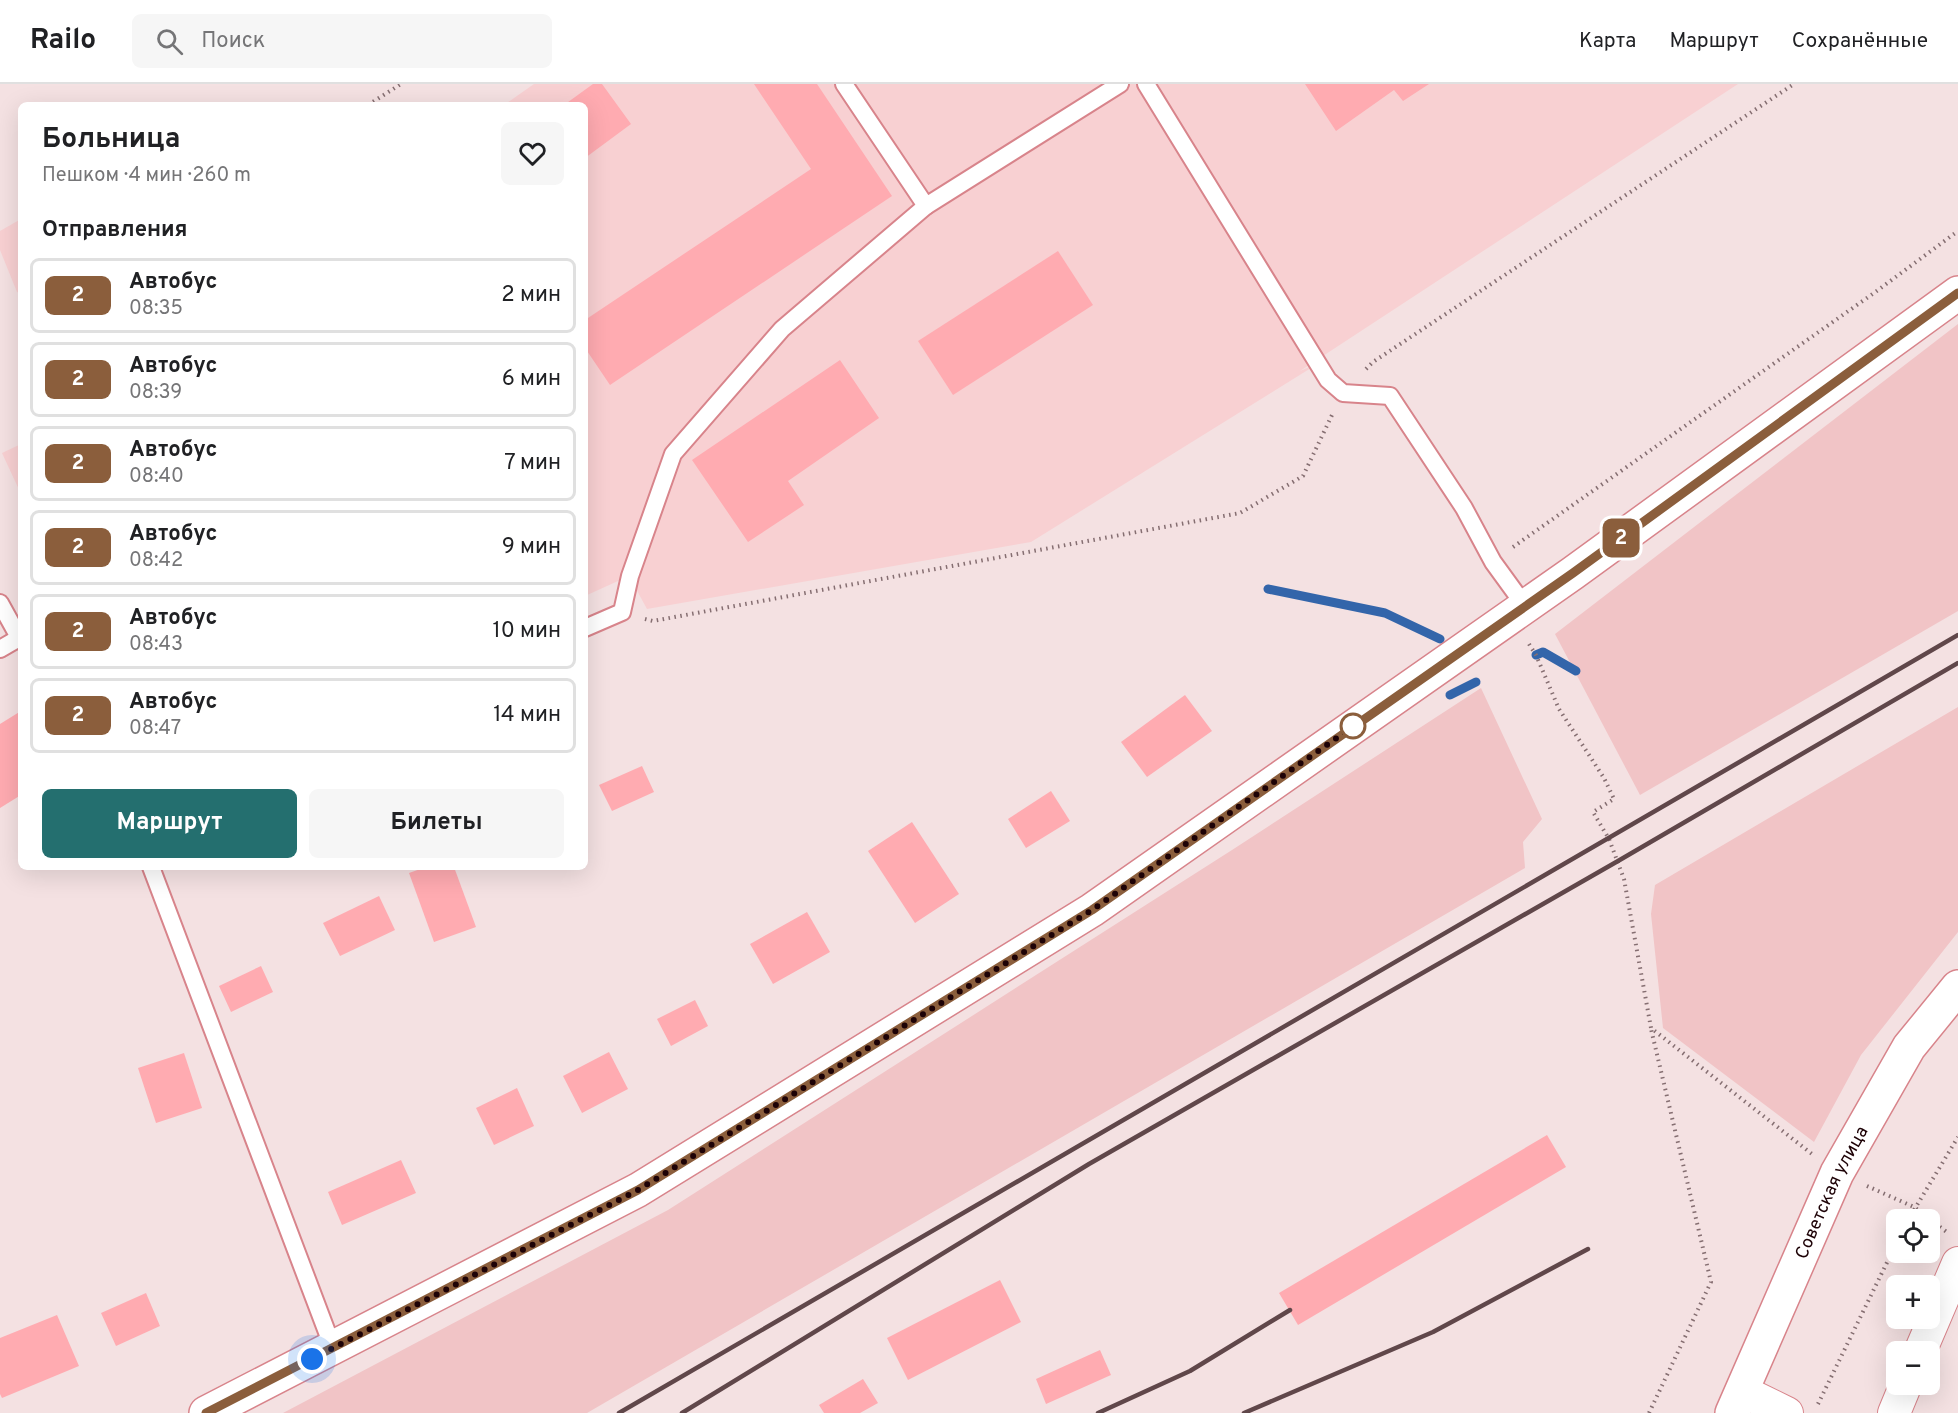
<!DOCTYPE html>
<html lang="ru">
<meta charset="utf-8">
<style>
:root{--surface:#fff;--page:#f6f6f6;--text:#202124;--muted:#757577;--line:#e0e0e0;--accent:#246f6f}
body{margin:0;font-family:Overpass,sans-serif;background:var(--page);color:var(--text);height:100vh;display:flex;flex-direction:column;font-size:22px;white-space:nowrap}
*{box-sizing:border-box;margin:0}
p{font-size:20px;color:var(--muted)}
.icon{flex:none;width:33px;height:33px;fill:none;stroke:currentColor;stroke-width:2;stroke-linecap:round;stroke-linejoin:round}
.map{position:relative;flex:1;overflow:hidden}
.drawer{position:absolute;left:18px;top:18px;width:570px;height:768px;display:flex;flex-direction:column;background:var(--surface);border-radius:9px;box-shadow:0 6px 24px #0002}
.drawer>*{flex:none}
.badge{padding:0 12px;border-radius:9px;font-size:21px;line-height:39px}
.fabs{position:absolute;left:1886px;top:1125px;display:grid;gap:12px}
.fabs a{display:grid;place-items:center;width:54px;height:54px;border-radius:9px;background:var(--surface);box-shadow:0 6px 24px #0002;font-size:30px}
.you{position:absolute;width:30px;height:30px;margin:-15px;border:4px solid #fff;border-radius:50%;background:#1a73e8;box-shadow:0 0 0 9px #1a73e833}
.map>.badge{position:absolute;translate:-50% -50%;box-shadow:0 0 0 3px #fff}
h2{padding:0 24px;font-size:22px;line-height:54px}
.round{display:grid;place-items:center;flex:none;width:63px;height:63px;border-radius:9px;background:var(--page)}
.head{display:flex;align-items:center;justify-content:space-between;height:102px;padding:0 24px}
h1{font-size:28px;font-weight:700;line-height:45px}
.primary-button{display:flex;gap:12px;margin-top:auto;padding:12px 24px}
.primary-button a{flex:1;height:69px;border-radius:9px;background:var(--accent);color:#fff;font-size:24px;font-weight:700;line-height:69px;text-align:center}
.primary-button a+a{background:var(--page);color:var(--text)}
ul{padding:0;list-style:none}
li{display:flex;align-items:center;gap:18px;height:75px;margin:0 12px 9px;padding:0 12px;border:3px solid var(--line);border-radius:9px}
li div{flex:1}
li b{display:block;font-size:22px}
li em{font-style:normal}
li .badge{min-width:66px;font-weight:700;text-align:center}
header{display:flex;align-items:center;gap:36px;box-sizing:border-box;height:84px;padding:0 30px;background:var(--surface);border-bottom:2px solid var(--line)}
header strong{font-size:28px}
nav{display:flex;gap:33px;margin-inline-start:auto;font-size:21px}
.search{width:420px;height:54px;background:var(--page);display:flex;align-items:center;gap:15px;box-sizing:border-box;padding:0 21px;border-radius:9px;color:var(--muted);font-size:22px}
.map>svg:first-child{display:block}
.built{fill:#f8d0d2}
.green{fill:#f1c4c6}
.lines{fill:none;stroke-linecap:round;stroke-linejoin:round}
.stream{stroke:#3365aa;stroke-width:9}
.building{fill:#ffabb1}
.lane-casing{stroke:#d8848b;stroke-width:20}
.street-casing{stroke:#d8848b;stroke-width:34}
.primary-casing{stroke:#d8848b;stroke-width:36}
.path{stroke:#856e71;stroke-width:4;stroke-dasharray:1.5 4.5;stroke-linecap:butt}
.lane{stroke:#fff;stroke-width:16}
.street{stroke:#fff;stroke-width:32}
.primary{stroke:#fff;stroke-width:33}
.rail{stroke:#60474a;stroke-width:4.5}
.line-casing{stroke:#fff;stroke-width:14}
.line{stroke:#8b5e3c;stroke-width:9}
.walk{stroke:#1d0206;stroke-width:6;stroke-dasharray:0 10.8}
.stop-dot{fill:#fff;stroke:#8b5e3c;stroke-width:3}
.labels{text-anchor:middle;stroke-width:4.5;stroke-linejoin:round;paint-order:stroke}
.street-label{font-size:18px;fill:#1d0206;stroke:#fff}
</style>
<header>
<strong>Railo</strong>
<div class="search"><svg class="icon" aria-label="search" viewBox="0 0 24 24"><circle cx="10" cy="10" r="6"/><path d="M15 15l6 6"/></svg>Поиск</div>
<nav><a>Карта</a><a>Маршрут</a><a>Сохранённые</a></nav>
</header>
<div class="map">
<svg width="1958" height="1329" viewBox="0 0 1958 1329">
<rect width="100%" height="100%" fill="#f4e1e2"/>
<!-- built -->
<g class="built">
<path d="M534,0H1738L1300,287L1319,279L1031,458L647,525L629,492L585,512V21H504Z"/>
<path d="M21,135V210L17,208L0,166V147Z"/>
<path d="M21,360V410L2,369Z"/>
</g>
<!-- green -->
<g class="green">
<path d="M1958,240V527L1640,711L1555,550Z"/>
<path d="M1481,604L1542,735L1523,758L1525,784L587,1329H283L668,1126L1232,766Z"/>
<path d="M1958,623V848L1861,971L1814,1058L1663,944L1651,830L1655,801Z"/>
</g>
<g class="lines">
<!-- stream -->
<g class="stream">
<path d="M1268,505L1385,529L1440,555"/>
<path d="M1536,571L1543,568L1576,587"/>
<path d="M1450,611L1476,598"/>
</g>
</g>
<!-- building -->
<g class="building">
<path d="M593,0H602L631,40L585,74V21H564Z"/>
<path d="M754,0H817L892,112L610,301L585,264V236L811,85Z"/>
<path d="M1305,0H1429L1403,17L1394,6L1336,47Z"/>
<path d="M1058,167L1093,221L953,311L918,257Z"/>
<path d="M840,276L879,334L788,397L804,421L748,458L692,376Z"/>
<path d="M1185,611L1212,647L1147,693L1121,658Z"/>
<path d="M21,627V711L0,724V640Z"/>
<path d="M642,682L654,708L612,727L599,701Z"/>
<path d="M1051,707L1070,737L1026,764L1008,735Z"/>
<path d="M912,738L959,810L915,839L868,767Z"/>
<path d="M426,783H454L476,843L434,858L409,789Z"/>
<path d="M379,812L395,846L340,872L323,839Z"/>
<path d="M807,828L830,868L773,900L750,860Z"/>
<path d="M261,882L273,908L231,928L219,902Z"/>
<path d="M695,916L708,942L671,962L657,935Z"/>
<path d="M609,968L628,1005L582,1029L563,992Z"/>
<path d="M184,969L202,1024L156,1039L138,984Z"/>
<path d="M517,1004L534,1042L494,1061L476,1024Z"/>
<path d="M1547,1051L1566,1083L1298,1241L1279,1209Z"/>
<path d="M401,1076L416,1109L342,1141L328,1108Z"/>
<path d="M1000,1196L1021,1238L908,1296L887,1254Z"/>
<path d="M146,1209L160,1242L116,1262L101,1229Z"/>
<path d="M57,1231L79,1282L2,1314L0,1310V1254Z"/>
<path d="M1100,1266L1111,1291L1046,1320L1036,1295Z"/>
<path d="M863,1295L878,1319L860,1329H824L819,1321Z"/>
</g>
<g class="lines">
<defs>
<g id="lane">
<path d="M844,0L926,122L1120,0"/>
<path d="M1146,0L1328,296L1343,309L1390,312L1464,424L1493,478L1525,522"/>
<path d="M0,519L21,557"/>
<path d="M585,544L622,528L630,492L673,370L782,245L926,122"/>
<path d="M0,565L19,554"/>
<path d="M151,783L333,1264"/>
</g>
<g id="street">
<path d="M1920,1268L1958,1179"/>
<path d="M1742,1307L1787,1329"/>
<path d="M1894,1329L1906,1300"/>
</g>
<g id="primary">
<path d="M206,1329L638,1106L1092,826L1573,489L1958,209"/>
<path id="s1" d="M1732,1329L1837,1089L1909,963L1958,903"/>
</g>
</defs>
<!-- lane casing -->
<use href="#lane" class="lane-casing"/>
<!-- street casing -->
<use href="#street" class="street-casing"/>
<!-- primary casing -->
<use href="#primary" class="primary-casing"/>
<!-- path -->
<g class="path">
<path d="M368,21L401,0"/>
<path d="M1366,285L1373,278L1794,0"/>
<path d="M1513,463L1874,209L1958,147"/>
<path d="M645,535L653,537L1240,429L1303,392L1332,331"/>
<path d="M1529,560L1536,571L1559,625L1604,694L1614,715L1593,728L1609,755L1624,795L1651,944L1812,1070"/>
<path d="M1867,1102L1914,1123L1948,1149"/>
<path d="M1908,1136L1958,1053"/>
<path d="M1818,1320L1896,1160"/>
<path d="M1649,1329L1711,1198L1651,945"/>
</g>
<!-- lane -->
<use href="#lane" class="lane"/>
<!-- street -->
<use href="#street" class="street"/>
<!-- primary -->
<use href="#primary" class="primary"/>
<!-- rail -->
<g class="rail">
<path d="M619,1329L1958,551"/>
<path d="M682,1329L1089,1080L1618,777L1958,579"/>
<path d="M1098,1329L1190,1287L1290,1226"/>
<path d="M1244,1329L1433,1248L1588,1165"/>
</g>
</g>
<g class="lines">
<defs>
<path id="line" d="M206,1329L638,1106L1092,826L1573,489L1958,209"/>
</defs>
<!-- line casing -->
<use href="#line" class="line-casing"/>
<!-- line -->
<use href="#line" class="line"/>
<!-- walk -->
<path class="walk" d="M312,1275L638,1106L1092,826L1358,639L1353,642"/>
</g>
<!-- markers -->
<circle class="stop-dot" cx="1353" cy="642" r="12"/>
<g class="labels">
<!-- street labels -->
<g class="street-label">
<text dy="6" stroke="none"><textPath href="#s1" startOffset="242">Советская улица</textPath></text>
</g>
</g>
</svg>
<div class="fabs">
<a><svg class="icon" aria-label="locate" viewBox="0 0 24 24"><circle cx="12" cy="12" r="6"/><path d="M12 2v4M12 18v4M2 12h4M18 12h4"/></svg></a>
<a>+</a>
<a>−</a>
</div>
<div class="you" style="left:312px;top:1275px"></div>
<b class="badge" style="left:1621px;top:454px;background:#8b5e3c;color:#fff">2</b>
<section class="drawer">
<div class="head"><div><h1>Больница</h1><p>Пешком · 4 мин · 260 m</p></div><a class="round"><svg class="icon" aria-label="heart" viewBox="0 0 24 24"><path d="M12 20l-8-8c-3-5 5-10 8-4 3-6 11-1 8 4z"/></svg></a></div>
<h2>Отправления</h2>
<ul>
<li><span class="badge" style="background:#8b5e3c;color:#fff">2</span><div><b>Автобус</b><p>08:35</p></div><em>2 мин</em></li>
<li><span class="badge" style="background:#8b5e3c;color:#fff">2</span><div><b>Автобус</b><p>08:39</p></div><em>6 мин</em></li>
<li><span class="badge" style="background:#8b5e3c;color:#fff">2</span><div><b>Автобус</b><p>08:40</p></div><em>7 мин</em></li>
<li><span class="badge" style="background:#8b5e3c;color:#fff">2</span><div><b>Автобус</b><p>08:42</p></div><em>9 мин</em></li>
<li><span class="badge" style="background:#8b5e3c;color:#fff">2</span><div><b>Автобус</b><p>08:43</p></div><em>10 мин</em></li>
<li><span class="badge" style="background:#8b5e3c;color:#fff">2</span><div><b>Автобус</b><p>08:47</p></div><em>14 мин</em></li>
</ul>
<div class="primary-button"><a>Маршрут</a><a>Билеты</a></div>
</section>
</div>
